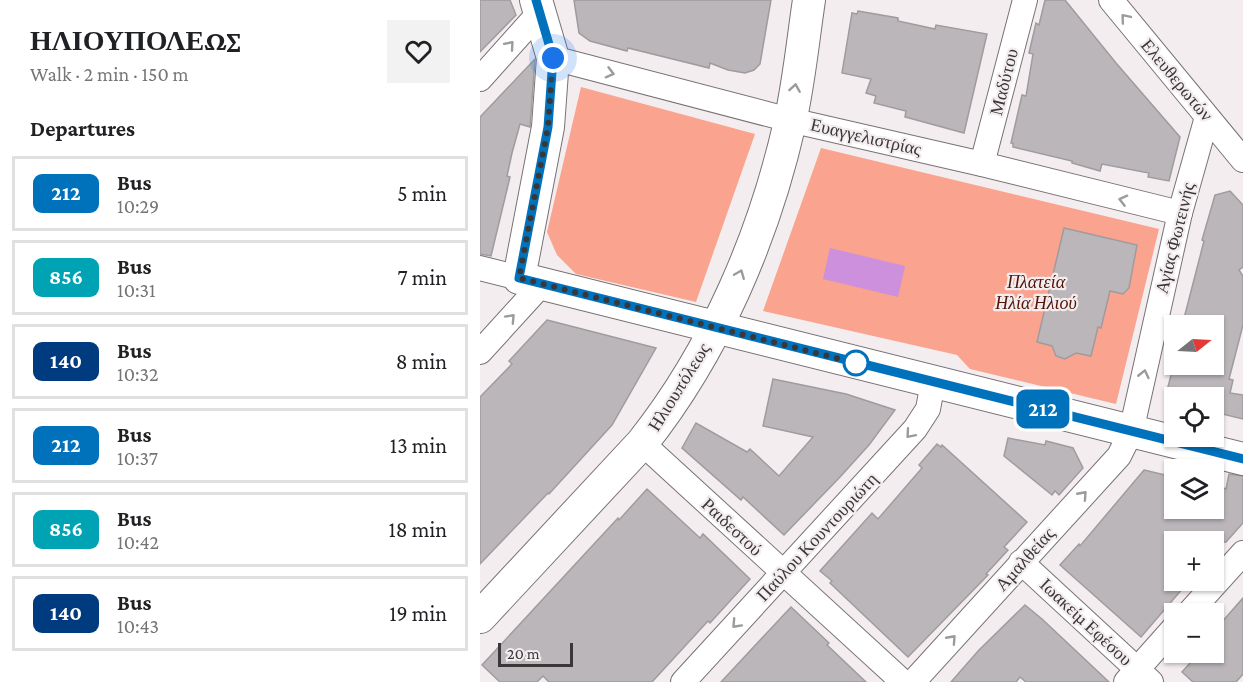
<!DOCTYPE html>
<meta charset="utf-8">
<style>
:root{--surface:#fff;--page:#f2f2f2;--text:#202124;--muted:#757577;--line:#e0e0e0}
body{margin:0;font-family:"Crimson Pro",serif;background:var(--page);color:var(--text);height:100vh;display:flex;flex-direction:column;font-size:22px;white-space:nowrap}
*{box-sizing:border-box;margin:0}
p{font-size:20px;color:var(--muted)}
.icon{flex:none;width:33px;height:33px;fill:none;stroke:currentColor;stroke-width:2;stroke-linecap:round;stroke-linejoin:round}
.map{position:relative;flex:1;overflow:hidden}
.side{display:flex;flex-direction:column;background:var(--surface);width:480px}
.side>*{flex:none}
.badge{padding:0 12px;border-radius:9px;font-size:21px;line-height:39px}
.needle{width:39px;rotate:72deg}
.controls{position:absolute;left:684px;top:315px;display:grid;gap:12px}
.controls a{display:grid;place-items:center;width:60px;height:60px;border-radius:0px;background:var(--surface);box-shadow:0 2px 4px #0004;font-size:30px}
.scale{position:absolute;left:18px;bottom:15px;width:75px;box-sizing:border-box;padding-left:6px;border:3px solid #3a3738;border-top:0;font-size:16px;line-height:21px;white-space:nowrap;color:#3a3738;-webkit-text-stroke:4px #f4edef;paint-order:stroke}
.you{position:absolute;width:30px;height:30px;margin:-15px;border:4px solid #fff;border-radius:50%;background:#1a73e8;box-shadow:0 0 0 9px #1a73e833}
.map>.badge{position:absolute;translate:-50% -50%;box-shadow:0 0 0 3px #fff}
h2{padding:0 30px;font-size:22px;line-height:54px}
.round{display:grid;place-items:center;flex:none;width:63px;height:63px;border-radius:0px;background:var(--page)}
.summary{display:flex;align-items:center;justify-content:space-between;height:102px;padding:0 30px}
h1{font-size:28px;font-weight:700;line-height:45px}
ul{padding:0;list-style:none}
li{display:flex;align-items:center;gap:18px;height:75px;margin:0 12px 9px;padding:0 18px;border:3px solid var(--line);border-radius:0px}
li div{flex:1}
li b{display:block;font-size:22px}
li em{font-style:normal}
li .badge{min-width:66px;font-weight:700;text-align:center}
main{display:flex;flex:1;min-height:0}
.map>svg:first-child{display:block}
.green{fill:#faa38e}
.water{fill:#cc90dc}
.building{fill:#bbb6b9;stroke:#9f9b9e;stroke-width:1.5}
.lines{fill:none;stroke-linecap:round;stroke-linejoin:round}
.minor-casing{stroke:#787274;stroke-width:26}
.major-casing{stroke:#787274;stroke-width:34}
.minor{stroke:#fff;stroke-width:24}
.major{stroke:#fff;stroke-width:32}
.oneway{stroke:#9c9b9c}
.line-casing{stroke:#fff;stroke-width:14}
.line{stroke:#0072bc;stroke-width:9}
.walk{stroke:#3a3738;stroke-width:6;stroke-dasharray:0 10.8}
.stop-dot{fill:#fff;stroke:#0072bc;stroke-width:3}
.labels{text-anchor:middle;stroke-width:4.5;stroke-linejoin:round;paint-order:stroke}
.street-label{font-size:18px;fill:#3a3738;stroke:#f4edef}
.park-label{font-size:18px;font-style:italic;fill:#511507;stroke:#f4edef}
</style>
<main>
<section class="side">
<div class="summary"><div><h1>ΗΛΙΟΥΠΟΛΕΩΣ</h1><p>Walk · 2 min · 150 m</p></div><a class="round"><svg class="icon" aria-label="heart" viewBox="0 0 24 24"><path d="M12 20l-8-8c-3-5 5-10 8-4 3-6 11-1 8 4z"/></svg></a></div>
<h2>Departures</h2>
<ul>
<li><span class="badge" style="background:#0072bc;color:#fff">212</span><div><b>Bus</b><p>10:29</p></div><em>5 min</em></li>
<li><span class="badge" style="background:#00a3b4;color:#fff">856</span><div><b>Bus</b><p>10:31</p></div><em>7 min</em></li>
<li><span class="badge" style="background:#003b80;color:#fff">140</span><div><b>Bus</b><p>10:32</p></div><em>8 min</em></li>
<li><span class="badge" style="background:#0072bc;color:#fff">212</span><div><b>Bus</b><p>10:37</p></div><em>13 min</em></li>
<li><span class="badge" style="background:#00a3b4;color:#fff">856</span><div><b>Bus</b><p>10:42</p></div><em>18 min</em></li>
<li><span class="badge" style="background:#003b80;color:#fff">140</span><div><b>Bus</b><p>10:43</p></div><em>19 min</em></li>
</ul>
</section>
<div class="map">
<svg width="763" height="682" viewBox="0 0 763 682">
<rect width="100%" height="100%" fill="#f4edef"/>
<!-- green -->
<g class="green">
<path d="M101,87L275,134L216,302L96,274L77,255L67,232Z"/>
<path d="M341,148L679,229L636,404L490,369L477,355L283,311Z"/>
</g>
<!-- water -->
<path class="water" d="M350,248L425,266L418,297L343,279Z"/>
<!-- building -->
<g class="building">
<path d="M0,0H30L36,15L0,52Z"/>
<path d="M94,0H291L280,64L274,70L265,73L248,70L230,63L229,68L148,48L147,51L110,41L99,33Z"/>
<path d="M565,0H585L636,63L700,137L689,181L668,177L669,173L622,164L620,171L592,163V161L533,147V143H531L542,95L546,96L553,54L549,53L556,23L559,25Z"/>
<path d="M378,11L418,18V21L455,29L456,25L507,34L484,133L425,117L426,111L394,103L396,96L386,93L391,79L362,73L372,13L377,14Z"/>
<path d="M55,59L50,127L40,124L32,153L27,176L30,177L11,256L0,254V117Z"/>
<path d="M750,191L763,205V267L759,270L763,276V325L749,379L753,380L750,393L763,395V419L734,412V398H685L694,364H734V326H702L724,241L722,240L735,195Z"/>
<path d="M584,228L657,245L649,288L643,294L630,291L621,328L618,327L611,356L596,353L585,359L576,356L572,346L557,342Z"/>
<path d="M67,320L176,348L132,425L69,494L68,493L0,564V397L32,364L29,361Z"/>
<path d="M293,379L366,394L415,410L389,445L360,477L304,535L263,497L261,500L202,448L216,423L267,452L270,449L299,476L333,437L283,426Z"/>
<path d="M528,438L565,445L566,441L593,448L603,468L579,495L575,491L572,495L524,456Z"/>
<path d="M457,444L461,447L462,445L547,522L524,547L528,550L506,574L508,575L428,657L350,583L352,581L340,571L392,513L398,519L442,468L439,465Z"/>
<path d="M664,470L694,477V508H734V488L741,490V487L746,489L749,474L763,476V523L746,542H694V580H710L661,637L580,565L599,544L600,546Z"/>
<path d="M167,489L220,538L223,534L270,579L230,623L228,621L172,682H69L63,676L57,682H20L2,665L138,518L139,520Z"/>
<path d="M763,598V674L756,682H713L702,672L720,652H734V631Z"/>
<path d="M545,605L562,619L629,682H546L540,677L536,682H471L499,650Z"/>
<path d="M311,607L349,643L347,645L386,682H241Z"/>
</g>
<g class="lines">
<defs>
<g id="minor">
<path d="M631,0L763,160"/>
<path d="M73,58L310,120L502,164L700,213"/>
<path d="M0,79L60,12"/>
<path d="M502,164L545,0"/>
<path d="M0,268L39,278"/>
<path d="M0,352L62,284"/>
<path d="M162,443L423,682"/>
<path d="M541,562L671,682"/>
<path d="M708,614L763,553"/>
<path d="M203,682L435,429L448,409L453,382"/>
<path d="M433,682L639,456L651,432L700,213L727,117"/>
<path d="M646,682L694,628"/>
</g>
<g id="major">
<path d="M56,0L73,58L68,127L39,278L763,459"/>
<path d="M0,617L162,443C235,351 284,237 310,122C319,82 323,40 329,0"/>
</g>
</defs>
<!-- minor casing -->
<use href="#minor" class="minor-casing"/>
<!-- major casing -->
<use href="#major" class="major-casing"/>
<!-- minor -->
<use href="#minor" class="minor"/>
<!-- major -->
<use href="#major" class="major"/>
</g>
<!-- one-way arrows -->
<defs><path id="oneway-chevron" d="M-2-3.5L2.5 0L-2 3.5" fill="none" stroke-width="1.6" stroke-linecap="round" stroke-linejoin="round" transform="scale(1.5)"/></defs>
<g class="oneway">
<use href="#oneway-chevron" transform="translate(645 18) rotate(-130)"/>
<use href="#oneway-chevron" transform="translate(30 45) rotate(-49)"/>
<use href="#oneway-chevron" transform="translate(130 73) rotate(15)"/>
<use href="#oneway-chevron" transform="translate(315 88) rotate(-81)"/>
<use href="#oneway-chevron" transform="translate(643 200) rotate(-166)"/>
<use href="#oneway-chevron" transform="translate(260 274) rotate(-68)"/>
<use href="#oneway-chevron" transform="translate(31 318) rotate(-47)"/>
<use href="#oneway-chevron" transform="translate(664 374) rotate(-77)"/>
<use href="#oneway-chevron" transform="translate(430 434) rotate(131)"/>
<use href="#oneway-chevron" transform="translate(603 495) rotate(-48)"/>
<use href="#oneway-chevron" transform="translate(256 624) rotate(133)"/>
<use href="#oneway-chevron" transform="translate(472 639) rotate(-48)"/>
</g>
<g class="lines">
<defs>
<path id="line" d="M56,0L73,58L68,127L39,278L763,459"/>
</defs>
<!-- line casing -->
<use href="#line" class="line-casing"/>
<!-- line -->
<use href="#line" class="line"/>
<!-- walk -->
<path class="walk" d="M73,58L68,127L39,278L376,363"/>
</g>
<!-- markers -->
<circle class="stop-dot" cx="376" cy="363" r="12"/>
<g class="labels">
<!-- street labels -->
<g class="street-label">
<text transform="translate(697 80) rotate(50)" y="6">Ελευθερωτών</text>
<text transform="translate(524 82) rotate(-76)" y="6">Μαδύτου</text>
<text transform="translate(386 137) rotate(13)" y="6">Ευαγγελιστρίας</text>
<text transform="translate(695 238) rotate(-76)" y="6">Αγίας Φωτεινής</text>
<text transform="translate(199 387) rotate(-58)" y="6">Ηλιουπόλεως</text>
<text transform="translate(252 527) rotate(43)" y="6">Ραιδεστού</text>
<text transform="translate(337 537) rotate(-47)" y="6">Παύλου Κουντουριώτη</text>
<text transform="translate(545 559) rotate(-48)" y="6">Αμαλθείας</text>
<text transform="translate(606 622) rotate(43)" y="6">Ιωακείμ Εφέσου</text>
</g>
<!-- park labels -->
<g class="park-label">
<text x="556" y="288">Πλατεία<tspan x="556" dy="21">Ηλία Ηλιού</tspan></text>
</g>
</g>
</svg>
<div class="controls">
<a><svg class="needle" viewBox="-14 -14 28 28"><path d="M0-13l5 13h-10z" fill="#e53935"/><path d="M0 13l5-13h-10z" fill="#757577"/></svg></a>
<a><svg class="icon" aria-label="locate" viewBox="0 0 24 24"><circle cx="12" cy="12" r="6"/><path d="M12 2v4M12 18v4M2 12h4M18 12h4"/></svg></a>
<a><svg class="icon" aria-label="layers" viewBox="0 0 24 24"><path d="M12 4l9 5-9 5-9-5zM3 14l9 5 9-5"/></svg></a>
<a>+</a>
<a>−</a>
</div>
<div class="scale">20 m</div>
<div class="you" style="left:73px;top:58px"></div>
<b class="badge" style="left:563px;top:409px;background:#0072bc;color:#fff">212</b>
</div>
</main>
